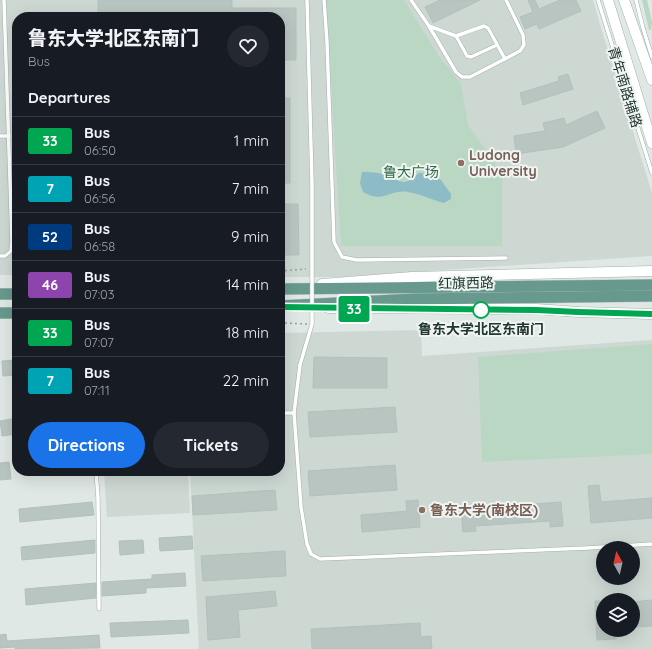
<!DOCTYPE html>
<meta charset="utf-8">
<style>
:root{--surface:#171b24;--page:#242831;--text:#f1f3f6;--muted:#9ea1a6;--line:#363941;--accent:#1a73e8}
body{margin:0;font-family:Quicksand,"Noto Sans SC",sans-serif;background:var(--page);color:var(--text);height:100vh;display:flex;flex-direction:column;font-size:15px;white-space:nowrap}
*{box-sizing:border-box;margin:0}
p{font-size:13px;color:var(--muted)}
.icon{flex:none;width:22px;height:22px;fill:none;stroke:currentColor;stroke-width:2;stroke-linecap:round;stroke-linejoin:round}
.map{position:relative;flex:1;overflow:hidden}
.details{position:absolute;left:12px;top:12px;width:273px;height:464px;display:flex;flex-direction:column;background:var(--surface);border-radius:16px;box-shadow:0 4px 16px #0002}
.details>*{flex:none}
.badge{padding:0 8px;border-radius:3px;font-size:14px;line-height:26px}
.needle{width:26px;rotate:352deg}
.fabs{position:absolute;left:596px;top:541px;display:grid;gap:8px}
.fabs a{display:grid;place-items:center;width:44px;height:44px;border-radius:50%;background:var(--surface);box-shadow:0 4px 16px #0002;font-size:20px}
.map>.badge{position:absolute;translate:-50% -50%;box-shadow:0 0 0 2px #fff}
h2{padding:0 16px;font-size:15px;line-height:36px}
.round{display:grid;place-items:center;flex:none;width:42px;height:42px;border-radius:21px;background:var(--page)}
.overview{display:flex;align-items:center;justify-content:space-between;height:68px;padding:0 16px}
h1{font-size:19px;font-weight:800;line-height:30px}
.button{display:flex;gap:8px;margin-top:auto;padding:8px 16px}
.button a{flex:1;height:46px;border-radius:24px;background:var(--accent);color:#fff;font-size:16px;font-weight:800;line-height:46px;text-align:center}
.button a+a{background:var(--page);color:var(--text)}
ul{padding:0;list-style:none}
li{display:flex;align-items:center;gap:12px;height:48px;padding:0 16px;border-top:1px solid var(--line)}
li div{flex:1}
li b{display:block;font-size:15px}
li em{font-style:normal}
li .badge{min-width:44px;font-weight:700;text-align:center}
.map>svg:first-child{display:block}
.built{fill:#cdd8d3;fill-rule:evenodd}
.green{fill:#bad7c3}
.water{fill:#8dbcc7}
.building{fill:#b8c5c0;stroke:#b2c1bb}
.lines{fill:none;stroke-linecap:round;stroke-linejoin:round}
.service-casing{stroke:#a3afab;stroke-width:4.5}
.secondary-casing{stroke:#9fb2ac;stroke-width:11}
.primary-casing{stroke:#bdc3c1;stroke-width:12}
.path{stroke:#83a89e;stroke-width:1.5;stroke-dasharray:2 3;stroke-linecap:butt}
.service{stroke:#fff;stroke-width:3.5}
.secondary{stroke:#fff;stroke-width:10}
.primary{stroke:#68998e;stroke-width:11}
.service-bridge-casing{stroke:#a3afab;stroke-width:4.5;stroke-linecap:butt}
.service-bridge{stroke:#fff;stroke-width:3.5}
.line-casing{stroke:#fff;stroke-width:9}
.line{stroke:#00a651;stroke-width:6}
.education-dot{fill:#8d6e63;stroke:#eff5f2;stroke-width:1.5}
.stop-dot{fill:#fff;stroke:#00a651;stroke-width:2}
.labels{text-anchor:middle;stroke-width:4;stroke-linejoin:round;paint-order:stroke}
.street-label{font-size:14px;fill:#223631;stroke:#eff5f2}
.education-label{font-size:14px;font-weight:bold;fill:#785e54;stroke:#eff5f2;text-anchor:start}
.park-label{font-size:14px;fill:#316848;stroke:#eff5f2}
.stop-label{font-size:14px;font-weight:bold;fill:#223631;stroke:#eff5f2}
</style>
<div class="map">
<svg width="652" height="649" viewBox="0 0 652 649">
<rect width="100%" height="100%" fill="#dfe8e4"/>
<!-- built -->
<g class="built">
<path d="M0,0H593L601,28L652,193V256L341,277H280V17H17V275H0Z"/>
<path d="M421,330L422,356L652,340V649H199L190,471H280V333ZM603,548H633V578H603ZM603,600H633V630H603Z"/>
<path d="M104,471H188L190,513L107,517Z"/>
</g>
<!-- green -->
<g class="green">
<path d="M326,0H404L438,55L461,84L468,125L502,173V246H341Z"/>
<path d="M642,0H647L652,22L651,30H649Z"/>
<path d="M652,344V454L482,462L478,357Z"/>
</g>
<!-- water -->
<path class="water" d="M362,172C369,172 378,172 385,175C402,181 402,188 419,173L430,174L441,180L451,194V199L444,203C432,200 421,194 408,192C390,189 384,204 363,192L360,183Z"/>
<!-- building -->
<g class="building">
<path d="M98,0H232V8H296V60H280V17H98Z"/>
<path d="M440,0H480L433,23L425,7Z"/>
<path d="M528,0H535L539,9L560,0H576L581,11L539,29L537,24L525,29L520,17L533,12Z"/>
<path d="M568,74L573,89L523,105L520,93L559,81L558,77Z"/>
<rect x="280" y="98" width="10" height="85"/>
<path d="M597,111L605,128L563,147L516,154L514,136L545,131L543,123L564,118L566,125Z"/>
<path d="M280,204H298L299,255H280Z"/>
<path d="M314,357L387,358V388H313Z"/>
<path d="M17,360V375L3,376L2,361Z"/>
<path d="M395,407L397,432L310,437L308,412Z"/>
<path d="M17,418V434L2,436L0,421Z"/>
<path d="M9,462L11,479L0,480V463Z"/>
<path d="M395,465L397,490L310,496L308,471Z"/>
<path d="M599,485L601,502L652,498V518L591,523L588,486Z"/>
<path d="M275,490L277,510L193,515L192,496Z"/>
<path d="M418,500L420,527L362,532L361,515L407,511L406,501Z"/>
<path d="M92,502L94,515L20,522L19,509Z"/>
<path d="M561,502L563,526L550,527V521L475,526L476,531L463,532L461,509Z"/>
<path d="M192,536L193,549L160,551L159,538Z"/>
<path d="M95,540V553L22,560L21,547Z"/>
<path d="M143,540L144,553L120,555L119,541Z"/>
<path d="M285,551L286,576L203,581L201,556Z"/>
<path d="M185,573L186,586L146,588V593L102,596V582L152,579V575Z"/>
<path d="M96,583V598L26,605L25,589Z"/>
<path d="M275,591L277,606L238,610L240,637L208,640L206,597Z"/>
<path d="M652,600V626L633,627V602Z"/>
<path d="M595,601H603V630H616V639L597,640Z"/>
<path d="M188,620L189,633L111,637L110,623Z"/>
<path d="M420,623L421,637L431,636L432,649H312L311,629Z"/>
<path d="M6,634L7,641L99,635L100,648L15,649V647L0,648V635Z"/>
</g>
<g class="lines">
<defs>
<g id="service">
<path d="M307,0L312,183"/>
<path d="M324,0L327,42L334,242L342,257L357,260L506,258"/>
<path d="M411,0L429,26L456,72L462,77H470L520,51L524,45L523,35L506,0"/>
<path d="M598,0L652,173"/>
<path d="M636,0L643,28L652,57"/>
<path d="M429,26L456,36L484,26L488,28L505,59"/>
<path d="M456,36L467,56L471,57L497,45"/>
<path d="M0,136H9"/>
<path d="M0,256H5L11,251L12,242L4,0"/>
<path d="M300,365L294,413L301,507L307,544L311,554L320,559L588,548L652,544"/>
<path d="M280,413H294"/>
<path d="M96,471L98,498L99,609"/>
</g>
<g id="secondary">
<path d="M608,0L652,143"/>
<path d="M624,0L652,80"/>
<path d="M322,284L412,277L652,271"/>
<path d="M328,308L536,309L579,312L652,314"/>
</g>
<g id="primary">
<path d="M280,289L652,285"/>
<path d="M0,294H17"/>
<path d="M280,306L414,299L652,296"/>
<path d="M0,313H17"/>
</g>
</defs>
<!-- service casing -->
<use href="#service" class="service-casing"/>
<!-- secondary casing -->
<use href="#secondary" class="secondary-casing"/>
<!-- primary casing -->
<use href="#primary" class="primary-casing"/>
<!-- path -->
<g class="path">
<path d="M280,271L306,269"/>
<path d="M285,323L307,324"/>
</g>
<!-- service -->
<use href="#service" class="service"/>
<!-- secondary -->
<use href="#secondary" class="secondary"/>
<!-- primary -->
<use href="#primary" class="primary"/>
<defs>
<path id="service-bridge" d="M300,365L312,324V183"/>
</defs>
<!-- service-bridge casing -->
<use href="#service-bridge" class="service-bridge-casing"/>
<!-- service-bridge -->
<use href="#service-bridge" class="service-bridge"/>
</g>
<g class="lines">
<defs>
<path id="line" d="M280,307L536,310L578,312L652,314"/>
</defs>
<!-- line casing -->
<use href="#line" class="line-casing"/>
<!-- line -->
<use href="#line" class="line"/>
</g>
<!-- markers -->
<g class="education-dot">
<circle cx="461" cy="163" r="4"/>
<circle cx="422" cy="510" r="4"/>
</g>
<circle class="stop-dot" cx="481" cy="310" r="8"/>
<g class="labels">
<!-- street labels -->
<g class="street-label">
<text transform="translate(625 87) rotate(73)" y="5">青年南路辅路</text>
<text transform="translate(466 283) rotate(-1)" y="5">红旗西路</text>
</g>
<!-- education labels -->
<g class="education-label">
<text x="469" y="160">Ludong<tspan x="469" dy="16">University</tspan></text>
<text x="430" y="515">鲁东大学(南校区)</text>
</g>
<!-- park labels -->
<g class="park-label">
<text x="411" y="177">鲁大广场</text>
</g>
<!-- stop labels -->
<g class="stop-label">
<text x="481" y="334">鲁东大学北区东南门</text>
</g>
</g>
</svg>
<div class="fabs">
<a><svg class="needle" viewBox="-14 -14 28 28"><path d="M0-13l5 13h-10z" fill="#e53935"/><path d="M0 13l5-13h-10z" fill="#9ea1a6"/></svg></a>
<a><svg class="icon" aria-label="layers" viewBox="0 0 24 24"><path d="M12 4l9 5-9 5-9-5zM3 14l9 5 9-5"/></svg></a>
</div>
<b class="badge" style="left:354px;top:309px;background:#00a651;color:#fff">33</b>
<section class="details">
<div class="overview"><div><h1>鲁东大学北区东南门</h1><p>Bus</p></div><a class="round"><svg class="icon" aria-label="heart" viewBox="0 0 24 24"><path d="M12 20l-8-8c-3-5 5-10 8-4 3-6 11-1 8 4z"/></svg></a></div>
<h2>Departures</h2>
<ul>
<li><span class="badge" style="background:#00a651;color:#fff">33</span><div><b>Bus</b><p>06:50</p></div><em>1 min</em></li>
<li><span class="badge" style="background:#00a3b4;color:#fff">7</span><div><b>Bus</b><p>06:56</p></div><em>7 min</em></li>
<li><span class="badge" style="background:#003b80;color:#fff">52</span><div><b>Bus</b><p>06:58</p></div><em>9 min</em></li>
<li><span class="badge" style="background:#8e44ad;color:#fff">46</span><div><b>Bus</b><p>07:03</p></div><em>14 min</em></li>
<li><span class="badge" style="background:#00a651;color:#fff">33</span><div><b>Bus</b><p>07:07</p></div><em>18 min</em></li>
<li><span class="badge" style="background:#00a3b4;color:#fff">7</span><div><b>Bus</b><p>07:11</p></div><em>22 min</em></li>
</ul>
<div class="button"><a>Directions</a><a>Tickets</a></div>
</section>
</div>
